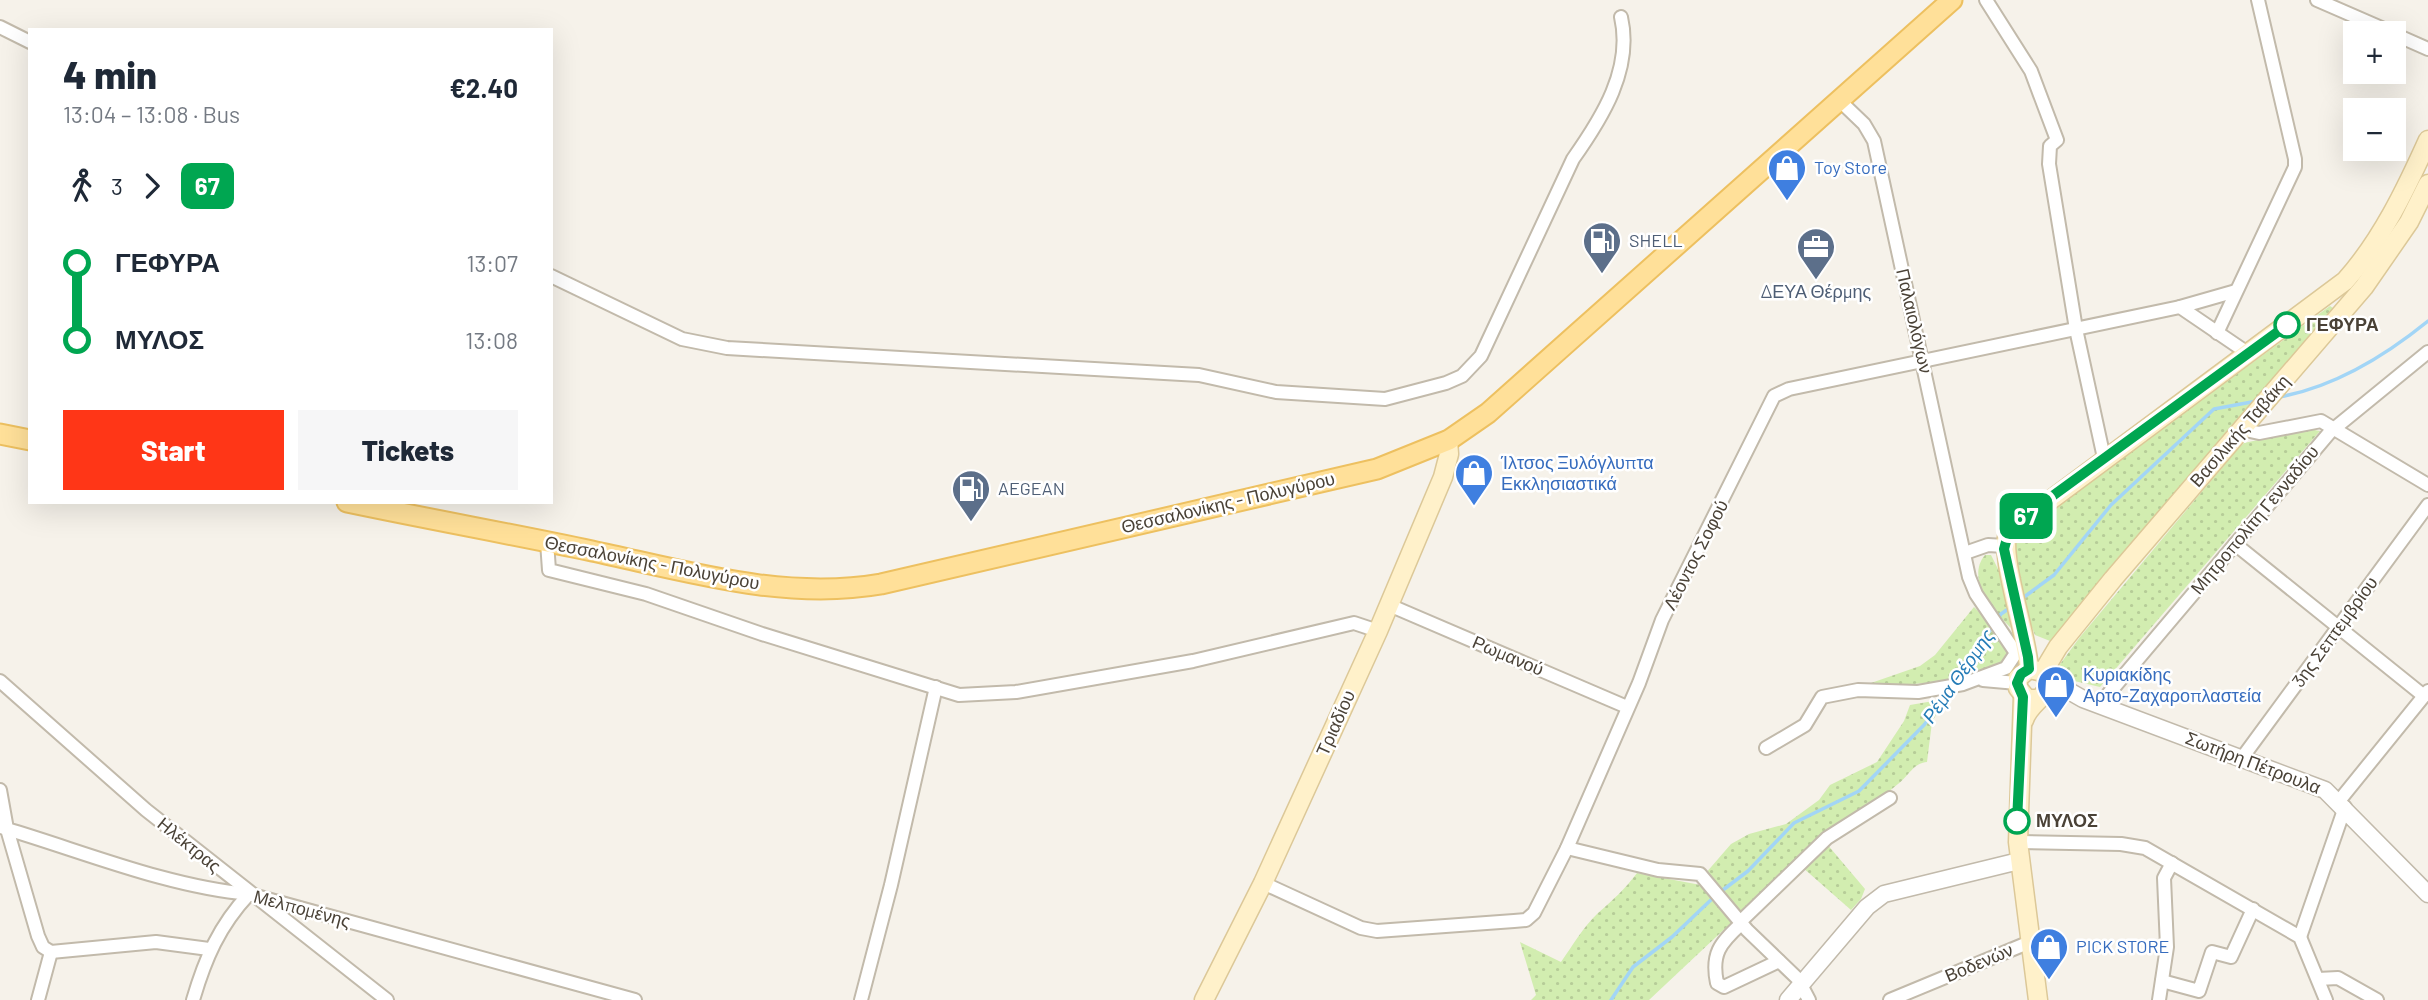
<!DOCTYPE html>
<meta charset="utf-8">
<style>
:root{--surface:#fff;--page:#f6f6f7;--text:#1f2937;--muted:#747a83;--accent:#ff3617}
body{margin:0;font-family:Barlow,sans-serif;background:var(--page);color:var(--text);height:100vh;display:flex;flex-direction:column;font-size:26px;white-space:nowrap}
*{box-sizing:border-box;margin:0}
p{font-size:23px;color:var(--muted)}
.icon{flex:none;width:38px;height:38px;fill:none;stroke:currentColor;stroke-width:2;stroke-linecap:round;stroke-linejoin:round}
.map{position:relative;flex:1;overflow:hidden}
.sheet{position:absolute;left:28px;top:28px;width:525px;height:476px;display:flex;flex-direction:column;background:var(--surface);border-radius:0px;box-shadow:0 7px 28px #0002}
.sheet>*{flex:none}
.badge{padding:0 14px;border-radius:10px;font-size:24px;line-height:46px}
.fabs{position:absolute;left:2343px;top:21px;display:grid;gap:14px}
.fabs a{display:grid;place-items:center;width:63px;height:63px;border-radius:0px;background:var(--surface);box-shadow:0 7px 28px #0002;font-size:35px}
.map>.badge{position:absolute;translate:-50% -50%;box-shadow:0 0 0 4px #fff}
.legs{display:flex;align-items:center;gap:10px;height:77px;padding:0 35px;font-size:23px}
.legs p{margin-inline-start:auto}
.summary{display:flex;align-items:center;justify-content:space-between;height:119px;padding:0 35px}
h1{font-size:38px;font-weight:800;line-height:52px}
.primary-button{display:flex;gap:14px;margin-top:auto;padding:14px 35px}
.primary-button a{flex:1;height:80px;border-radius:0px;background:var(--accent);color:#fff;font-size:28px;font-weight:800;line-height:80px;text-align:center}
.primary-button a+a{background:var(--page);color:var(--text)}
ul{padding:0 35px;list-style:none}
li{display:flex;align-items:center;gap:24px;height:77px;font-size:26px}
li i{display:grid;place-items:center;width:10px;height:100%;margin:0 9px;background:currentColor}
li i::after{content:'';width:18px;height:18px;margin:-9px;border:5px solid;border-radius:50%;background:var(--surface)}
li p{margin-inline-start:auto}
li:first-child i{background:linear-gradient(#0000 50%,currentColor 0)}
li:last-child i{background:linear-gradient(currentColor 50%,#0000 0)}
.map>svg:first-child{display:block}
.grass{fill:url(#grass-dots)}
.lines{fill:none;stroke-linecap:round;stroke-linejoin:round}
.stream{stroke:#a2d5f6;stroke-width:3.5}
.minor-casing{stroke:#c2baab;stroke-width:16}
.tertiary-casing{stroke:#c2baab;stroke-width:19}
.secondary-casing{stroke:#dcc898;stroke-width:21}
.primary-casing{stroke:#edc060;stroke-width:23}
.minor{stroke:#fff;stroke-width:12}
.tertiary{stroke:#fff;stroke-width:16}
.secondary{stroke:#fff1ca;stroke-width:18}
.primary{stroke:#ffe099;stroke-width:19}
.line-1-casing{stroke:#fff;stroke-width:16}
.line-1{stroke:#00a651;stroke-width:10}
.stop-1-dot{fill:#fff;stroke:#00a651;stroke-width:3.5}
.labels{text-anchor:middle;stroke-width:5;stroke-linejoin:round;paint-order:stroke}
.shop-label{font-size:18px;fill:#366cbe;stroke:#fff;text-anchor:start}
.service-label{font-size:18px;fill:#4e5e75;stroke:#fff;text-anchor:start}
.street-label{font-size:18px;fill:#4a4237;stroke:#fff}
.stop-label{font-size:18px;font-weight:bold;fill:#4a4237;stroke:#fff;text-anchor:start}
.water-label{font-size:19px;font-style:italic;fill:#257cb7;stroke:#fff}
</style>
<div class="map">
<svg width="2428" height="1000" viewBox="0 0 2428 1000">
<defs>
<pattern id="grass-dots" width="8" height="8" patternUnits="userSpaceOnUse" patternTransform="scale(1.75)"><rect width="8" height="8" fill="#d2edb0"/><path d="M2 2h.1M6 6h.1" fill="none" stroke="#b6cc98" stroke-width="1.8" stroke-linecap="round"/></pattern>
</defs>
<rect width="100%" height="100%" fill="#f6f2ea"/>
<!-- grass -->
<g class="grass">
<path d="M2330,306L2333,308L2050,641L2035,635L2026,613L2014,551L2016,541L2023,530Z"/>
<path d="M2309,429L2320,431L2100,687L2070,680L2059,674L2058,667L2080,637L2236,451L2244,443Z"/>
<path d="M1985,555H1991L2003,579L2011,628C1994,612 1965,579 1985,555Z"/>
<path d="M1974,607L1994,626L2009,652L2005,662C1962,682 1918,687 1871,683L1920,666L1935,655Z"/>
<path d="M1945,699L1932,722L1927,762C1913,763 1909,776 1898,784C1874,805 1846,816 1821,837L1865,889L1861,899L1851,910L1794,860L1739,914L1705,874L1731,844L1749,834L1786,824L1819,800L1830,785L1877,762L1904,721L1910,705Z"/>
<path d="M1637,873L1706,886L1732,922L1649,1000H1531L1536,995L1520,942L1561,962C1573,945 1583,927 1598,913C1613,900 1625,889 1637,873Z"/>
</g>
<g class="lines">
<!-- stream -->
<g class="stream">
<path d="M2279,397C2334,387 2385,356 2428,321"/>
<path d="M2020,600L2054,575L2111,505L2214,409L2257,401"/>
<path d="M1955,682L2001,614L2011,607"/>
<path d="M1611,1000L1633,967L1672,937L1715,896L1748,871L1794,823L1859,791L1924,725L1949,691"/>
</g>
<defs>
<g id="minor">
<path d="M1986,0L2031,71L2057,140L2050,146L2049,164L2076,329L2104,458"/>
<path d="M2317,0L2393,33"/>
<path d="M0,27L30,42"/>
<path d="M2394,34L2428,49"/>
<path d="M551,276L682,339L727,348L1199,375L1276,392L1385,399L1446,383L1462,376L1481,356L1573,159C1602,118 1633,69 1621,17"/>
<path d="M2180,307L2236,291"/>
<path d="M2217,333L2295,167V159L2258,0"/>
<path d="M2241,429L2259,433L2321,421L2428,485"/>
<path d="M547,542L549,570L646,594L762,634L959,695L1016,692L1193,661L1354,623L1378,631"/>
<path d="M2235,544L2424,696"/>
<path d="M1965,553L1988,545L2004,546"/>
<path d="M1389,605L1627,707"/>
<path d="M1983,680L2017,683"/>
<path d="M0,681L146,810L387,1000"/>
<path d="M2099,705L2330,432L2428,352"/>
<path d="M1766,748L1805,725L1822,697L1858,690L1918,692L1963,684L2006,668L2016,653L1976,594L1969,577L1874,141L1864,124L1839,100"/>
<path d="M2242,758L2428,505"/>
<path d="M0,790L7,829C84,852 169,887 249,894L635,1000"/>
<path d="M2339,801L2428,691"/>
<path d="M1,827L7,829L38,936L43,947L51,952L38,1000"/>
<path d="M2018,842L2121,844L2145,848L2300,937L2326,1000"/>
<path d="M1567,848L1658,870L1700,874L1747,930L1798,979L1809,1000"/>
<path d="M1263,883L1361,928L1377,931L1514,921L1526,920L1534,913L1567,848L1639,683L1662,620L1774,396L1789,389L2180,307L2249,354"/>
<path d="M1740,922L1827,838L1890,798"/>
<path d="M1741,924C1720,943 1711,954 1717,983L1724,987L1779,961"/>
<path d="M2300,937L2345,807"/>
<path d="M51,952L156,942L209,949"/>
<path d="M2318,979L2338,978L2377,1000"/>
<path d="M2162,981L2199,991L2212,952L2231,957L2253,909"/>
<path d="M193,1000C205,959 219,926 249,894"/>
<path d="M861,1000L891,885L936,687"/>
<path d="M1890,1000L2030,942"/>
<path d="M2159,1000L2167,947L2164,878L2172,863"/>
</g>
<g id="tertiary">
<path d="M2048,679L2083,699L2325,790L2428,894"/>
<path d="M1788,1000L1867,907L1884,894L2019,861"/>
</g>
<g id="secondary">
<path d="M2029,669C2028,637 1997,551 2009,531L2345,281C2381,241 2406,189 2428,140"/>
<path d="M2043,672L2058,647L2113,579L2364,287L2409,222L2428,184"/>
<path d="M2023,697L2018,842L2038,1000"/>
<path d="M2024,720C2029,704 2045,699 2049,684L2043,672L2029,669L2018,678V688L2027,699H2039"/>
<path d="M1204,1000L1263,883L1378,631L1443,477L1449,454L1448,440"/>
</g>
<g id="primary">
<path d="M0,434L30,440"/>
<path d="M347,502C428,519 511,534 592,551C686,571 784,601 881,584L1377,469L1449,440L1488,413L1952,0"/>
</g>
</defs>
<!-- minor casing -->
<use href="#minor" class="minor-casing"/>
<!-- tertiary casing -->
<use href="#tertiary" class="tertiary-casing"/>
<!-- secondary casing -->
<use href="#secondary" class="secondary-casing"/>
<!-- primary casing -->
<use href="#primary" class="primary-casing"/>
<!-- minor -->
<use href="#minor" class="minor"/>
<!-- tertiary -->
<use href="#tertiary" class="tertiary"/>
<!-- secondary -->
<use href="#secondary" class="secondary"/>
<!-- primary -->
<use href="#primary" class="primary"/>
</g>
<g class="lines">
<defs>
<path id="line-1" d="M2017,821L2023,697L2017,683L2021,674L2029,669L2028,657L2004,549L2009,531L2036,508L2287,325"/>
</defs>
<!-- line-1 casing -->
<use href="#line-1" class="line-1-casing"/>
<!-- line-1 -->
<use href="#line-1" class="line-1"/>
</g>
<!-- icons -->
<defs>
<symbol id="shop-pin" viewBox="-11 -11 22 30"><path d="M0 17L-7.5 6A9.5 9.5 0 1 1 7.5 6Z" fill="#3f7fe0" stroke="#fff"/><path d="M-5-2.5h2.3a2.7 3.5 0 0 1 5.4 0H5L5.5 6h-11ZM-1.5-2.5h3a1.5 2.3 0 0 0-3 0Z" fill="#fff"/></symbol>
<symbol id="fuel-pin" viewBox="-11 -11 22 30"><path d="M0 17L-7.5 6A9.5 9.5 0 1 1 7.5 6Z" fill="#5c6f8a" stroke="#fff"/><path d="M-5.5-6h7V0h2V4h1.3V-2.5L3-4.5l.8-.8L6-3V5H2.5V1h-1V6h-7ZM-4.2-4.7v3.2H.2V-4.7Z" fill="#fff"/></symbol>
<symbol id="office-pin" viewBox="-11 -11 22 30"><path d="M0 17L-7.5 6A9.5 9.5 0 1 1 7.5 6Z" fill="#5c6f8a" stroke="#fff"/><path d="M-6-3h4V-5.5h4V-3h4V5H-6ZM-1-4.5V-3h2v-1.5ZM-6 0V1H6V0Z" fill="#fff"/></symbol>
</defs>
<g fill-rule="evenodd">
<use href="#shop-pin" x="1765" y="146" width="44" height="60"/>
<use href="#fuel-pin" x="1580" y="219" width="44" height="60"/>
<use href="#office-pin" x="1794" y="225" width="44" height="60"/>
<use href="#shop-pin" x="1452" y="451" width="44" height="60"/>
<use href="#fuel-pin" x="949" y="467" width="44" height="60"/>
<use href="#shop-pin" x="2034" y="663" width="44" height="60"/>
<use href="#shop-pin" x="2027" y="925" width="44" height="60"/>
</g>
<!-- markers -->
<g class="stop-1-dot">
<circle cx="2287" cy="325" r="12"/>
<circle cx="2017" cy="821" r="12"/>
</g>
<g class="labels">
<!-- shop labels -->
<g class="shop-label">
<text x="1814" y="174">Toy Store</text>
<text x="1501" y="469">Ίλτσος Ξυλόγλυπτα<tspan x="1501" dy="21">Εκκλησιαστικά</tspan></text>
<text x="2083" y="681">Κυριακίδης<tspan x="2083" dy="21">Αρτο-Ζαχαροπλαστεία</tspan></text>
<text x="2076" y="953">PICK STORE</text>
</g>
<!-- service labels -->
<g class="service-label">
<text x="1629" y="247">SHELL</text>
<text x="1816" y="298" text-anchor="middle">ΔΕΥΑ Θέρμης</text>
<text x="998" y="495">AEGEAN</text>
</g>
<!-- street labels -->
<g class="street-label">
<text transform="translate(1914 321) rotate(77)" y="6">Παλαιολόγων</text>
<text transform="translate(2240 431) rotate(-49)" y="6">Βασιλικής Ταβάκη</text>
<text transform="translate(1228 503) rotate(-13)" y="6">Θεσσαλονίκης - Πολυγύρου</text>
<text transform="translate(2255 520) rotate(-50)" y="6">Μητροπολίτη Γενναδίου</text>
<text transform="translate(1696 555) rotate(-63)" y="6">Λέοντος Σοφού</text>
<text transform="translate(652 563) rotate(11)" y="6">Θεσσαλονίκης - Πολυγύρου</text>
<text transform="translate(2335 632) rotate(-54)" y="6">3ης Σεπτεμβρίου</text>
<text transform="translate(1508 656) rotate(23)" y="6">Ρωμανού</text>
<text transform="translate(1336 723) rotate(-66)" y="6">Τριαδίου</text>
<text transform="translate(2253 763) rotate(21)" y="6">Σωτήρη Πέτρουλα</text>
<text transform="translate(189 845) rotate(39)" y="6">Ηλέκτρας</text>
<text transform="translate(302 909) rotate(15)" y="6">Μελπομένης</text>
<text transform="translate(1979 963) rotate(-23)" y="6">Βοδενών</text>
</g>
<!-- stop labels -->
<g class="stop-label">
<text x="2306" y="331">ΓΕΦΥΡΑ</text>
<text x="2036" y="827">ΜΥΛΟΣ</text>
</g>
<!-- water labels -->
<g class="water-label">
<text transform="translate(1958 676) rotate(-55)" y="7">Ρέμα Θέρμης</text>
</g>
</g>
</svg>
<div class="fabs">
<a>+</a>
<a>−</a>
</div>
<b class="badge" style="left:2026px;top:516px;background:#00a651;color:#fff">67</b>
<section class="sheet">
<div class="summary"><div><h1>4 min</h1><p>13:04 – 13:08 · Bus</p></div><b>€2.40</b></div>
<div class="legs"><svg class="icon" aria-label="walk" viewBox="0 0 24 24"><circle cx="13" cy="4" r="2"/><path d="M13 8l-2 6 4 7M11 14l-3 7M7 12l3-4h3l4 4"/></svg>3<svg class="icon" aria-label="forward" viewBox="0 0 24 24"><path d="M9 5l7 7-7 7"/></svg><b class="badge" style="background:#00a651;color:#fff">67</b></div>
<ul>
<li><i style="color:#00a651"></i><b>ΓΕΦΥΡΑ</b><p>13:07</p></li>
<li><i style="color:#00a651"></i><b>ΜΥΛΟΣ</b><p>13:08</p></li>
</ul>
<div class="primary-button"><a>Start</a><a>Tickets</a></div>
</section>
</div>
